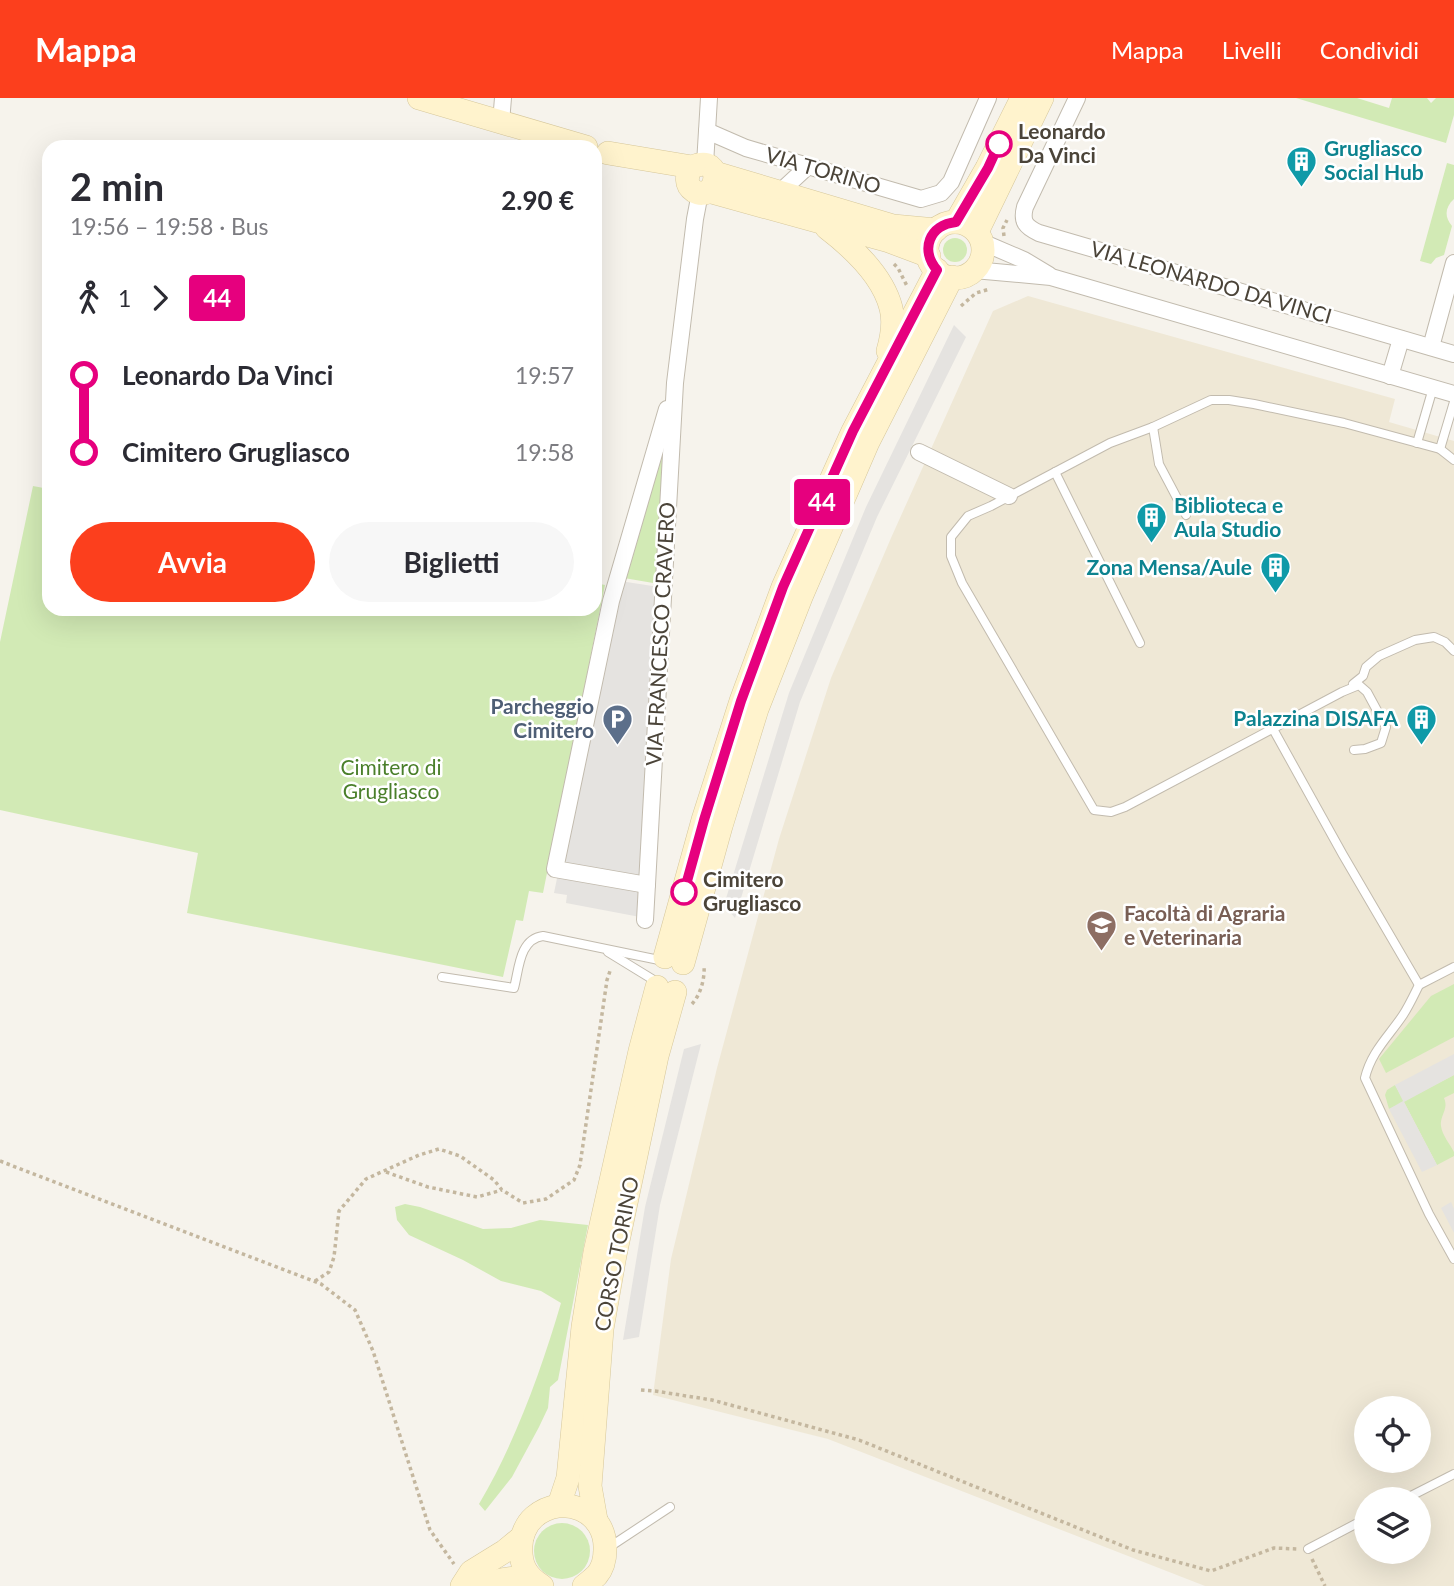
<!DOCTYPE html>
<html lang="it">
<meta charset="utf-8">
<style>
:root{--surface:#fff;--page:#f7f7f7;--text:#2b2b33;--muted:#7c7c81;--accent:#fc3f1d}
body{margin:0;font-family:Lato,sans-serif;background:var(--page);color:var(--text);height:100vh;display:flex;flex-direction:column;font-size:26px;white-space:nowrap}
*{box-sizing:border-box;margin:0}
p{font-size:23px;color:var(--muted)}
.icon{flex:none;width:38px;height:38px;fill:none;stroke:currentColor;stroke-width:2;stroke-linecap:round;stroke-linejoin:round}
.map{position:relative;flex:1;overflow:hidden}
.details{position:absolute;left:42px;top:42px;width:560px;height:476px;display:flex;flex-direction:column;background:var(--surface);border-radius:21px;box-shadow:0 7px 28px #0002}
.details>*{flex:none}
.badge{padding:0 14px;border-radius:5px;font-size:24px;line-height:46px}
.fabs{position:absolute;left:1354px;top:1298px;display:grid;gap:14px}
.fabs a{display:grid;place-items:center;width:77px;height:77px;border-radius:50%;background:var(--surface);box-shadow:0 7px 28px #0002;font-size:35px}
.map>.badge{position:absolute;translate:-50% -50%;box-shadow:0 0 0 4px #fff}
.legs{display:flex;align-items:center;gap:10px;height:77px;padding:0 28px;font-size:23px}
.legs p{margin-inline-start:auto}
.summary{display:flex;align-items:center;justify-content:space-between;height:119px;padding:0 28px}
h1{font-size:38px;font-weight:700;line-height:52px}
.action{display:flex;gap:14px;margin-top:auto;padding:14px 28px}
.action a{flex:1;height:80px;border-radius:42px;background:var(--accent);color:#fff;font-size:28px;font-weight:700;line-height:80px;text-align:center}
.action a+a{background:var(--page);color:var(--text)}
ul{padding:0 28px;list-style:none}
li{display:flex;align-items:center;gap:24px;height:77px;font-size:26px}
li i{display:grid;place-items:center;width:10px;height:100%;margin:0 9px;background:currentColor}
li i::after{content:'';width:18px;height:18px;margin:-9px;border:5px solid;border-radius:50%;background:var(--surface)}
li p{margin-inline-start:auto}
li:first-child i{background:linear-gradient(#0000 50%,currentColor 0)}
li:last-child i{background:linear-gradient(currentColor 50%,#0000 0)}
header{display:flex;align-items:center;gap:42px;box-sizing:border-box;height:98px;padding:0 35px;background:var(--accent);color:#fff}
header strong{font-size:33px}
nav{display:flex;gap:38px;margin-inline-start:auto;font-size:24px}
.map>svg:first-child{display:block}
.education{fill:#efe8d6;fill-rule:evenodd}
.green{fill:#d2eab5}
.parking{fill:#e5e3e0}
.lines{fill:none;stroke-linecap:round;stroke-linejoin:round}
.lane-casing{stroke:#c2bbae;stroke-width:10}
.street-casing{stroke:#c2bbae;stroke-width:18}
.secondary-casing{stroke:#d6c79b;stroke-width:24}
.path{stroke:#c4b79f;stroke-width:3.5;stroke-dasharray:3.5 3.5;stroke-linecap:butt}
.lane{stroke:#fff;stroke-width:8}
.street{stroke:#fff;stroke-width:16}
.secondary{stroke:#fff3cd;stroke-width:23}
.line-1-casing{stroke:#fff;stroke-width:16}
.line-1{stroke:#e6007e;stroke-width:10}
.stop-1-dot{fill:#fff;stroke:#e6007e;stroke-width:3.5}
.labels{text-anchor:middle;stroke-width:5;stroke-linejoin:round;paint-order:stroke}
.stop-label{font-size:21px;font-weight:bold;fill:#4b4439;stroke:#fff;text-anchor:start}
.culture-label{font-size:21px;font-weight:bold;fill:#0d838f;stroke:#fff;text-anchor:start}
.street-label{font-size:21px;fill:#4b4439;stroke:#fff}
.service-label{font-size:21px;font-weight:bold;fill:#4e5e75;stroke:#fff;text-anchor:end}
.park-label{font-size:21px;fill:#4a7f2a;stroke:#fff}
.education-label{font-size:21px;font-weight:bold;fill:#785e54;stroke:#fff;text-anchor:start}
</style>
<header>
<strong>Mappa</strong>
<nav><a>Mappa</a><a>Livelli</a><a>Condividi</a></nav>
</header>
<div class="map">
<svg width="1454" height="1488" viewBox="0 0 1454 1488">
<rect width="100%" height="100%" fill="#f6f3ec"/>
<!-- education -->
<path class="education" d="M1028,198L1395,301L1389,324L1454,343V1488H1205L828,1341L653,1297L671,1161L717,970L779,741L831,580L891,440L993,213ZM1367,1311H1419V1363H1367ZM1367,1402H1419V1454H1367Z"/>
<!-- green -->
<g class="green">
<path d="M1296,0H1357L1389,10L1392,0H1427L1431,5L1436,0H1454V17L1446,45Z"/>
<path d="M1447,65L1454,67V101C1445,109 1444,119 1452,128L1444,157L1436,160L1431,166L1420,163Z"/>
<circle cx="955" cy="152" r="12"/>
<path d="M662,354H664L659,486L624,480Z"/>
<path d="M33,388L49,391V511H595V485L605,487L543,795L529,793L523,823L516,822L503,879L187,815L198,755L0,712V544Z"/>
<path d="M1454,886V939L1386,975L1379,961L1431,898Z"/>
<path d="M1454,977V995L1444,1000C1449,1011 1440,1017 1441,1028C1442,1037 1450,1046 1454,1054V1058L1437,1067L1404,1004L1389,1011L1385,997L1387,992L1395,987L1404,1003Z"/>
<path d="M405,1106L420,1109L483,1131L511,1130L540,1122L588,1127L558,1282L550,1289L548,1310L539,1329L512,1379L485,1413L479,1406C515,1345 541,1273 561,1205L541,1193L501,1183L463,1162L409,1137L397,1122L395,1109Z"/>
<circle cx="562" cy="1453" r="28"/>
</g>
<!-- parking -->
<g class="parking">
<path d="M954,227L966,239L877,419L800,604L735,820L724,807L789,595L866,409Z"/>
<path d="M620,483L659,489L640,819L566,805L567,797L554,795L614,502Z"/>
<path d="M701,946L660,1107L639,1239L623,1242L645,1109L684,951Z"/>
<path d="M1454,956V977L1404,1004L1437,1067L1422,1074L1389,1011L1403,1003L1395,987Z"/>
<path d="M1451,1104L1454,1111V1135L1441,1110Z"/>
</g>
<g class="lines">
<defs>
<g id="lane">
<path d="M1153,329L1159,366L1186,417"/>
<path d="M1417,345L1433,290"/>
<path d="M1440,351L1454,304"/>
<path d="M1055,374L1140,545"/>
<path d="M1353,586L1363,578L1366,569L1379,558L1415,542L1434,539L1445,544L1454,553"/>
<path d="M1273,631L1343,757L1419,887L1454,869"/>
<path d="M1354,652L1365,651L1381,645L1386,629L1367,594L1359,587L1342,594L1125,709L1111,714L1094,712L962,485L951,458V439L968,418L991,408L1110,345L1153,329L1211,302H1229L1254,306L1344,325L1440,351L1454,362"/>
<path d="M608,854L652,881"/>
<path d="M442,879L514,890C519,872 519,841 543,838L659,862"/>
<path d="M1419,887C1414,897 1409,908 1403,917C1389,938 1371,954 1365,980L1429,1116L1454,1161"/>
<path d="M1403,1402L1454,1376"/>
<path d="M608,1450L670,1409"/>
<path d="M1308,1451L1367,1420"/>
</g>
<g id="street">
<path d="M1077,0L1025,109C1021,124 1026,129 1039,135L1454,256"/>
<path d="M501,24L503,0"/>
<path d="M707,33L746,50L921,101L941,95L951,84L988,0"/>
<path d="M705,66L709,0"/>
<path d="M780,94L807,69"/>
<path d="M982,144L1024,162L1049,177"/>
<path d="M974,172L1051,179L1454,296"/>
<path d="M1431,249L1454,165"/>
<path d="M1390,278L1401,241"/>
<path d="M919,354L1009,398"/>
<path d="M647,787L555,771L611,503L667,311"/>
<path d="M645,822L675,285L695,121L700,95"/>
</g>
<g id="secondary">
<path d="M419,0L586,49"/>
<path d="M608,55L692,69C726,54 718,107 694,93C685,87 686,77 692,69"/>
<path d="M715,75L893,128L936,132"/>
<path d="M708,93L889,143L929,158"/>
<path d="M956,124L987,70L1022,0"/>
<circle cx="955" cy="152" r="28"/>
<path d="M827,130C853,150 883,178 891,210C895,225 892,239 888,253"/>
<path d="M977,134L1042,0"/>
<path d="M665,859L703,722L741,603L783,489L853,333L937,172"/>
<path d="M683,865L721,728L757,611L801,499L868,344L952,179"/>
<path d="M559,1407L568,1380L583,1229L595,1154L640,953L657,889"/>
<path d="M596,1422L590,1388L602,1231L615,1157L657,958L675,894"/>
<path d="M462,1488L471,1474L505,1453L522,1439"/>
<path d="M482,1488C498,1481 514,1479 531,1480"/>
<path d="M542,1488C526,1478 520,1467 521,1448C521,1438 526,1426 534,1419C563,1394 607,1413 605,1452C605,1461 602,1471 597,1477C593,1481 588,1485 584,1488"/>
</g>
</defs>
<!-- lane casing -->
<use href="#lane" class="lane-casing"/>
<!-- street casing -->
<use href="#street" class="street-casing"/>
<!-- secondary casing -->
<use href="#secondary" class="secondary-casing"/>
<!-- path -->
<g class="path">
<path d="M1004,138L1003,130L1007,122"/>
<path d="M894,166L898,170L908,190"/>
<path d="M961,208L976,195L990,191"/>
<path d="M692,906C701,896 705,880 704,867"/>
<path d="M0,1063L321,1186L355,1212L373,1253L430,1432L454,1466"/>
<path d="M386,1074L428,1089L477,1099L502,1092"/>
<path d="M315,1183L329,1174L334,1159L339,1113L366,1081L419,1057L439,1051L460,1058L494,1082L502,1092L523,1105L546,1101L574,1082L580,1067L607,882L611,870"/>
<path d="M641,1292L655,1293L712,1302L859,1342L1133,1452L1211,1473L1274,1450L1297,1451"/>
<path d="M1312,1461L1325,1488"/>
</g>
<!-- lane -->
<use href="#lane" class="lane"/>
<!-- street -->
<use href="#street" class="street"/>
<!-- secondary -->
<use href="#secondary" class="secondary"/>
</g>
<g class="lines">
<defs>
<path id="line-1" d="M684,794L704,722L741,603L783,489L853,333L937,172C920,152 929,127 956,124L988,70L999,46"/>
</defs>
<!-- line-1 casing -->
<use href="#line-1" class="line-1-casing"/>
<!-- line-1 -->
<use href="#line-1" class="line-1"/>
</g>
<!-- icons -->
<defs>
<symbol id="building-pin" viewBox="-11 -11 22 30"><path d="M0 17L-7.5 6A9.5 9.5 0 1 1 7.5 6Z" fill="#0f9aa8" stroke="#fff"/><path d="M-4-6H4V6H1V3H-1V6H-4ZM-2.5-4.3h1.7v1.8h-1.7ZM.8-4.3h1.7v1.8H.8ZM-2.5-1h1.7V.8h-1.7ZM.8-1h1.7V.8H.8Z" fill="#fff"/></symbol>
<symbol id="parking-pin" viewBox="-11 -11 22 30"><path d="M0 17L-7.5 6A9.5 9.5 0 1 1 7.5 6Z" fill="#5c6f8a" stroke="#fff"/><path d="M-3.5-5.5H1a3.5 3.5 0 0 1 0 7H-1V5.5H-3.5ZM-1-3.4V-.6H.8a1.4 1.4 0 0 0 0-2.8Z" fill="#fff"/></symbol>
<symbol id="university-pin" viewBox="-11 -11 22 30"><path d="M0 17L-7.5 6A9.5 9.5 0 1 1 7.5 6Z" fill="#8d6e63" stroke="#fff"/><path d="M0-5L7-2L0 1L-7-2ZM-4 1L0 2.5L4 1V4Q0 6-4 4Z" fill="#fff"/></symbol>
</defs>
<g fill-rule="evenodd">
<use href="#building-pin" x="1284" y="46" width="35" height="47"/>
<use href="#building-pin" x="1134" y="402" width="35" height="47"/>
<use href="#building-pin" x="1258" y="452" width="35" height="47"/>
<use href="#parking-pin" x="600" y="604" width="35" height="47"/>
<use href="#building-pin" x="1404" y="604" width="35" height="47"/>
<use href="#university-pin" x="1084" y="810" width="35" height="47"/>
</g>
<!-- markers -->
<g class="stop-1-dot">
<circle cx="999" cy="46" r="12"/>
<circle cx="684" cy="794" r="12"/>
</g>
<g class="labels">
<!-- stop labels -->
<g class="stop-label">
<text x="1018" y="41">Leonardo<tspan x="1018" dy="24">Da Vinci</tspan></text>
<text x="703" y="789">Cimitero<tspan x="703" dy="24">Grugliasco</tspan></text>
</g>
<!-- culture labels -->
<g class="culture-label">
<text x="1324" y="58">Grugliasco<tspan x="1324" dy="24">Social Hub</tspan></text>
<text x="1174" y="415">Biblioteca e<tspan x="1174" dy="24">Aula Studio</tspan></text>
<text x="1252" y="477" text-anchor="end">Zona Mensa/Aule</text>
<text x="1398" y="628" text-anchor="end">Palazzina DISAFA</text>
</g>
<!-- street labels -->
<g class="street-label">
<text transform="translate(823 73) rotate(16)" y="7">VIA TORINO</text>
<text transform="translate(1211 185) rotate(16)" y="7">VIA LEONARDO DA VINCI</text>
<text transform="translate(661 536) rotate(-87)" y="7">VIA FRANCESCO CRAVERO</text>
<text transform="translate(617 1156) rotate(-79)" y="7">CORSO TORINO</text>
</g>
<!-- service labels -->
<g class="service-label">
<text x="594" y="616">Parcheggio<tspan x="594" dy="24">Cimitero</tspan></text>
</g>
<!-- park labels -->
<g class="park-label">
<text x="391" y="677">Cimitero di<tspan x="391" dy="24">Grugliasco</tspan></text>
</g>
<!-- education labels -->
<g class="education-label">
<text x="1124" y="823">Facoltà di Agraria<tspan x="1124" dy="24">e Veterinaria</tspan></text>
</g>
</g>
</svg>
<div class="fabs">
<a><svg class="icon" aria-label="locate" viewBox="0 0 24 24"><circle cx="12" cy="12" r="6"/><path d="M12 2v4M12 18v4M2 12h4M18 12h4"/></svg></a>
<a><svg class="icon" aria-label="layers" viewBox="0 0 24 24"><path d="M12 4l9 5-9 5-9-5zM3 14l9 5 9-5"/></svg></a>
</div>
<b class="badge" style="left:822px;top:404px;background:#e6007e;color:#fff">44</b>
<section class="details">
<div class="summary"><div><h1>2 min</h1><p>19:56 – 19:58 · Bus</p></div><b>2.90 €</b></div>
<div class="legs"><svg class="icon" aria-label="walk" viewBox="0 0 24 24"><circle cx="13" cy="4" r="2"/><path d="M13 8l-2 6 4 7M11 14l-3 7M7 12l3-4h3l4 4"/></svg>1<svg class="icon" aria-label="forward" viewBox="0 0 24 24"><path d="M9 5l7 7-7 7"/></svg><b class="badge" style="background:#e6007e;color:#fff">44</b></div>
<ul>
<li><i style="color:#e6007e"></i><b>Leonardo Da Vinci</b><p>19:57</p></li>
<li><i style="color:#e6007e"></i><b>Cimitero Grugliasco</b><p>19:58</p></li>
</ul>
<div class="action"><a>Avvia</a><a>Biglietti</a></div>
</section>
</div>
